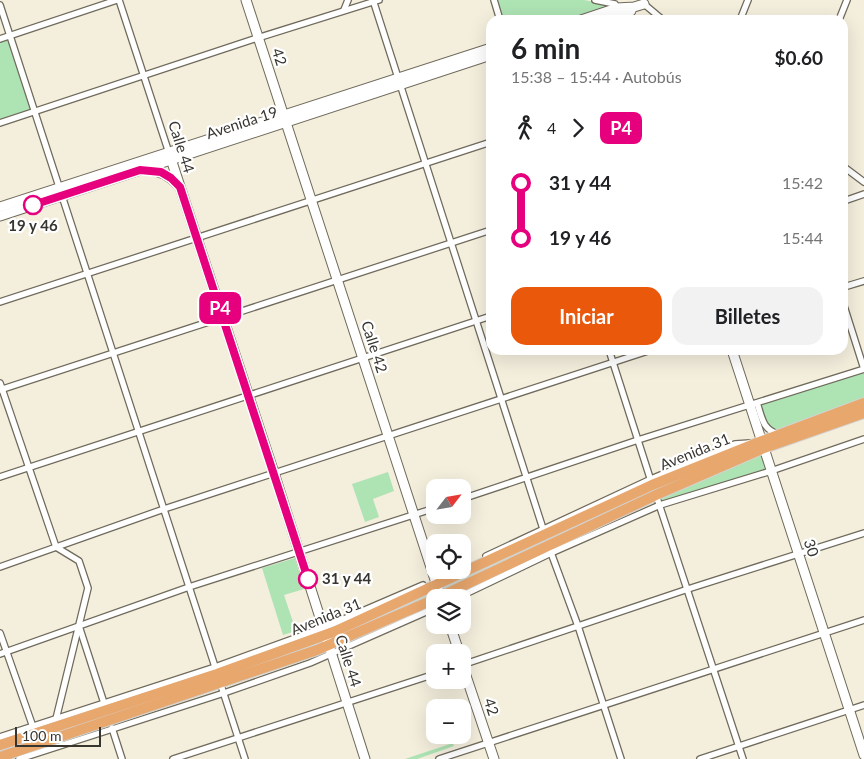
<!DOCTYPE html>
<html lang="es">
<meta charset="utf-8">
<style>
:root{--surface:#fff;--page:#f2f2f2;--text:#202124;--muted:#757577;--accent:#ea580c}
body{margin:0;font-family:Lato,sans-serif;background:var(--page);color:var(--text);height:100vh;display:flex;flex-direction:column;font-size:19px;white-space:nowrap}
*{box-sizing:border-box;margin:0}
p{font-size:16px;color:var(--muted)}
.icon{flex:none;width:28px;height:28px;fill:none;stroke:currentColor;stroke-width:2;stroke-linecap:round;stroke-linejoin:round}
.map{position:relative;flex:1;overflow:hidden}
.panel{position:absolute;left:486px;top:15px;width:362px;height:340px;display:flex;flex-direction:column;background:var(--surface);border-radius:15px;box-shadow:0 5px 20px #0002}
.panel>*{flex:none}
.badge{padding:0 10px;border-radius:8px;font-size:18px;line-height:32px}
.needle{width:32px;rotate:59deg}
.buttons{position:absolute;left:426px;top:479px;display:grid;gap:10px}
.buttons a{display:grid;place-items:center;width:45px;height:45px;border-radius:10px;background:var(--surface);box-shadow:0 5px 20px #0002;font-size:25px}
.scale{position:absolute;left:15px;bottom:12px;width:86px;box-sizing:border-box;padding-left:5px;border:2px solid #37352f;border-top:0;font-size:14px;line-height:18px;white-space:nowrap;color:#37352f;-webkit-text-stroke:4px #fff;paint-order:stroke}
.map>.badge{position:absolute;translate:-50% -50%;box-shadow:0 0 0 2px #fff}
.legs{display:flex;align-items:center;gap:8px;height:55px;padding:0 25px;font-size:16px}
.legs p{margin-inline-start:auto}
.overview{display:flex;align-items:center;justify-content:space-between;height:85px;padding:0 25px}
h1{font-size:28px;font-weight:700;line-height:38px}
.button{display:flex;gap:10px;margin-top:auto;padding:10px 25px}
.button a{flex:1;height:58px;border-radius:15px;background:var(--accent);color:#fff;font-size:20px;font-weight:700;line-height:58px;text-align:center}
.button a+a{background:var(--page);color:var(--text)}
ul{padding:0 25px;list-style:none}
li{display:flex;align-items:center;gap:18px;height:55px;font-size:19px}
li i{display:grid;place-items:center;width:8px;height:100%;margin:0 6px;background:currentColor}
li i::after{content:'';width:12px;height:12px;margin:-6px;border:4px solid;border-radius:50%;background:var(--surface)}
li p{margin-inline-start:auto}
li:first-child i{background:linear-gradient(#0000 50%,currentColor 0)}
li:last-child i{background:linear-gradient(currentColor 50%,#0000 0)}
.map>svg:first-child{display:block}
.green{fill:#aee3b4}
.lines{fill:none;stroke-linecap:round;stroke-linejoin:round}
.street-casing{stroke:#6f6a5b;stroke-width:8}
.secondary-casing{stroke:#6f6a5b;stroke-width:11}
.primary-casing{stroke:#d3d3d1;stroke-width:12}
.street{stroke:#fff;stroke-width:5.5}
.secondary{stroke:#fff;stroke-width:9}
.primary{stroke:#e8a76d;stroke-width:10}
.line-1-casing{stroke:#fff;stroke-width:11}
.line-1{stroke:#e6007e;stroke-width:8}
.stop-1-dot{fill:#fff;stroke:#e6007e;stroke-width:2.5}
.labels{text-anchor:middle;stroke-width:4.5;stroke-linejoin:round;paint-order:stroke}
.street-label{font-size:15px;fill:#37352f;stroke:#fff}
.stop-label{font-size:15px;font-weight:bold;fill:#37352f;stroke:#fff}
</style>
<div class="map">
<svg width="864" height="759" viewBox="0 0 864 759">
<rect width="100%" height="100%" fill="#f4eedd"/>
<!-- green -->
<g class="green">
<path d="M495,0H584L606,4V8L572,20H502Z"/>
<path d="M10,35L35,112L0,123V39Z"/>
<path d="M864,369V403L780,435L770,427L757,403Z"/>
<path d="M764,448L771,471L661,504L656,495Z"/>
<path d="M711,464L445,589L444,587L654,489Z"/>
<path d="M388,472L394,491L373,499L379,517L365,522L352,484Z"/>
<path d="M295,558L304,589L284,595L296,631L283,635L262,568Z"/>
<path d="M432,592L433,594L335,638V636Z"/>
<path d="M453,743L454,746L417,759H405Z"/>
</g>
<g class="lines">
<defs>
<g id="street">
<path d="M119,0L169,153"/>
<path d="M373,0L545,535"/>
<path d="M494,0L500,20"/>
<path d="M595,0L615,4L617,8"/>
<path d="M644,4L663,20"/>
<path d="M0,5L245,759"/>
<path d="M344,10L348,0"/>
<path d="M740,20L748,0"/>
<path d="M839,20L847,0"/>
<path d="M0,39L117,0"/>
<path d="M0,123L251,40L379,0"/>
<path d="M844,167L864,182"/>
<path d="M844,201L864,194"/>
<path d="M844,287L864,281"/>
<path d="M0,302L491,142"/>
<path d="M844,306L864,369"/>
<path d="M609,350L651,481"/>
<path d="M0,383L56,547L79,561L88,588L56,719"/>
<path d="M0,390L491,230"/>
<path d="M757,403C762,417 762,429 778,434"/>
<path d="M0,477L491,316"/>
<path d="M656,495L743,759"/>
<path d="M462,499L638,440L864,369"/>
<path d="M550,550L578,626L621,759"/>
<path d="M486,556L651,479L735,444L750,443"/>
<path d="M0,567L164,509L651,350"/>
<path d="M457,598L551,553L660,505L771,471L864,439"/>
<path d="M79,626L104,703"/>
<path d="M0,633L33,727"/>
<path d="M0,654L189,587L435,508"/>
<path d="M462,665L688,589L864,533"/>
<path d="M112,728L122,759"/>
<path d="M0,737L215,667L323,628L423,585"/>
<path d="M19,759L224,693L310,663L435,608"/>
<path d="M173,759L435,674"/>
<path d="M439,759L864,620"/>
<path d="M700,759L864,705"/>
</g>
<g id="secondary">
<path d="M246,0L441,598"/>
<path d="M581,20L617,8L634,7L644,4"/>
<path d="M602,20L631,11"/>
<path d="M169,153L274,473L365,759"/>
<path d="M146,170C159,170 169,175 178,185"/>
<path d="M0,207L491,48"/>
<path d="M0,216L491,55"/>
<path d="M732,350L864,755"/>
<path d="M450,625L459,652"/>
<path d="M462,664L494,759"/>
</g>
<g id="primary">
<path d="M437,598L656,495L764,448L864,413"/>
<path d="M0,745L217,674L336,631L652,485L762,441L864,403"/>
<path d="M0,757L317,650L435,599"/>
</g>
</defs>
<!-- street casing -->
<use href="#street" class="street-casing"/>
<!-- secondary casing -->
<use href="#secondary" class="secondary-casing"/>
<!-- primary casing -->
<use href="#primary" class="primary-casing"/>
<!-- street -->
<use href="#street" class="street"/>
<!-- secondary -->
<use href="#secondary" class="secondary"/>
<!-- primary -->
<use href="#primary" class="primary"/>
</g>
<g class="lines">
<defs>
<path id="line-1" d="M33,205L140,170L161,172L171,178L180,187L308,579"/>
</defs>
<!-- line-1 casing -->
<use href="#line-1" class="line-1-casing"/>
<!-- line-1 -->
<use href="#line-1" class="line-1"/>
</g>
<!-- markers -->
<g class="stop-1-dot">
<circle cx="33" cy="205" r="9"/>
<circle cx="308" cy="579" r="9"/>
</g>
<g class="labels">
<!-- street labels -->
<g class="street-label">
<text transform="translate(279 57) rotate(72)" y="5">42</text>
<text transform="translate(242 123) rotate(-18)" y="5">Avenida 19</text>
<text transform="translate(181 147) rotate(72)" y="5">Calle 44</text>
<text transform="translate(374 347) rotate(72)" y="5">Calle 42</text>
<text transform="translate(695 452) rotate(-22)" y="5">Avenida 31</text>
<text transform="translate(811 548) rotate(72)" y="5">30</text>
<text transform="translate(326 617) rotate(-22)" y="5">Avenida 31</text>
<text transform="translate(348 661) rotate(72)" y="5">Calle 44</text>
<text transform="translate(491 707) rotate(72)" y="5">42</text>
</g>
<!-- stop labels -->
<g class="stop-label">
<text x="33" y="231">19 y 46</text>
<text x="322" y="584" text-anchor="start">31 y 44</text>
</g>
</g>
</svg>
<div class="buttons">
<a><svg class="needle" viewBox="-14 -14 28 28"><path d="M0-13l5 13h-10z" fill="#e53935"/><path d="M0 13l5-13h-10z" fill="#757577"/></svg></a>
<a><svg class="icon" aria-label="locate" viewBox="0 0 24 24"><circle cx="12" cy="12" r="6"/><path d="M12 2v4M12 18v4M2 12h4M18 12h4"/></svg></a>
<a><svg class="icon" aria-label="layers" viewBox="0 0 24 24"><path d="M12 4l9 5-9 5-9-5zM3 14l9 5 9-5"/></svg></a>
<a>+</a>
<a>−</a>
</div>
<div class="scale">100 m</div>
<b class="badge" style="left:220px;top:308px;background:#e6007e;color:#fff">P4</b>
<section class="panel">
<div class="overview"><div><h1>6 min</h1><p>15:38 – 15:44 · Autobús</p></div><b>$0.60</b></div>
<div class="legs"><svg class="icon" aria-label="walk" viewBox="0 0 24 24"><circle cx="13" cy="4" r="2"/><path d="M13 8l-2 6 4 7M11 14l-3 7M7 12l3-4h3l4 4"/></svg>4<svg class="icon" aria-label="forward" viewBox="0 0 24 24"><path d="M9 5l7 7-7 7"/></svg><b class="badge" style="background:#e6007e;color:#fff">P4</b></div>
<ul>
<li><i style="color:#e6007e"></i><b>31 y 44</b><p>15:42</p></li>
<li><i style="color:#e6007e"></i><b>19 y 46</b><p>15:44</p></li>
</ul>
<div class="button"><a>Iniciar</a><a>Billetes</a></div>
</section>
</div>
